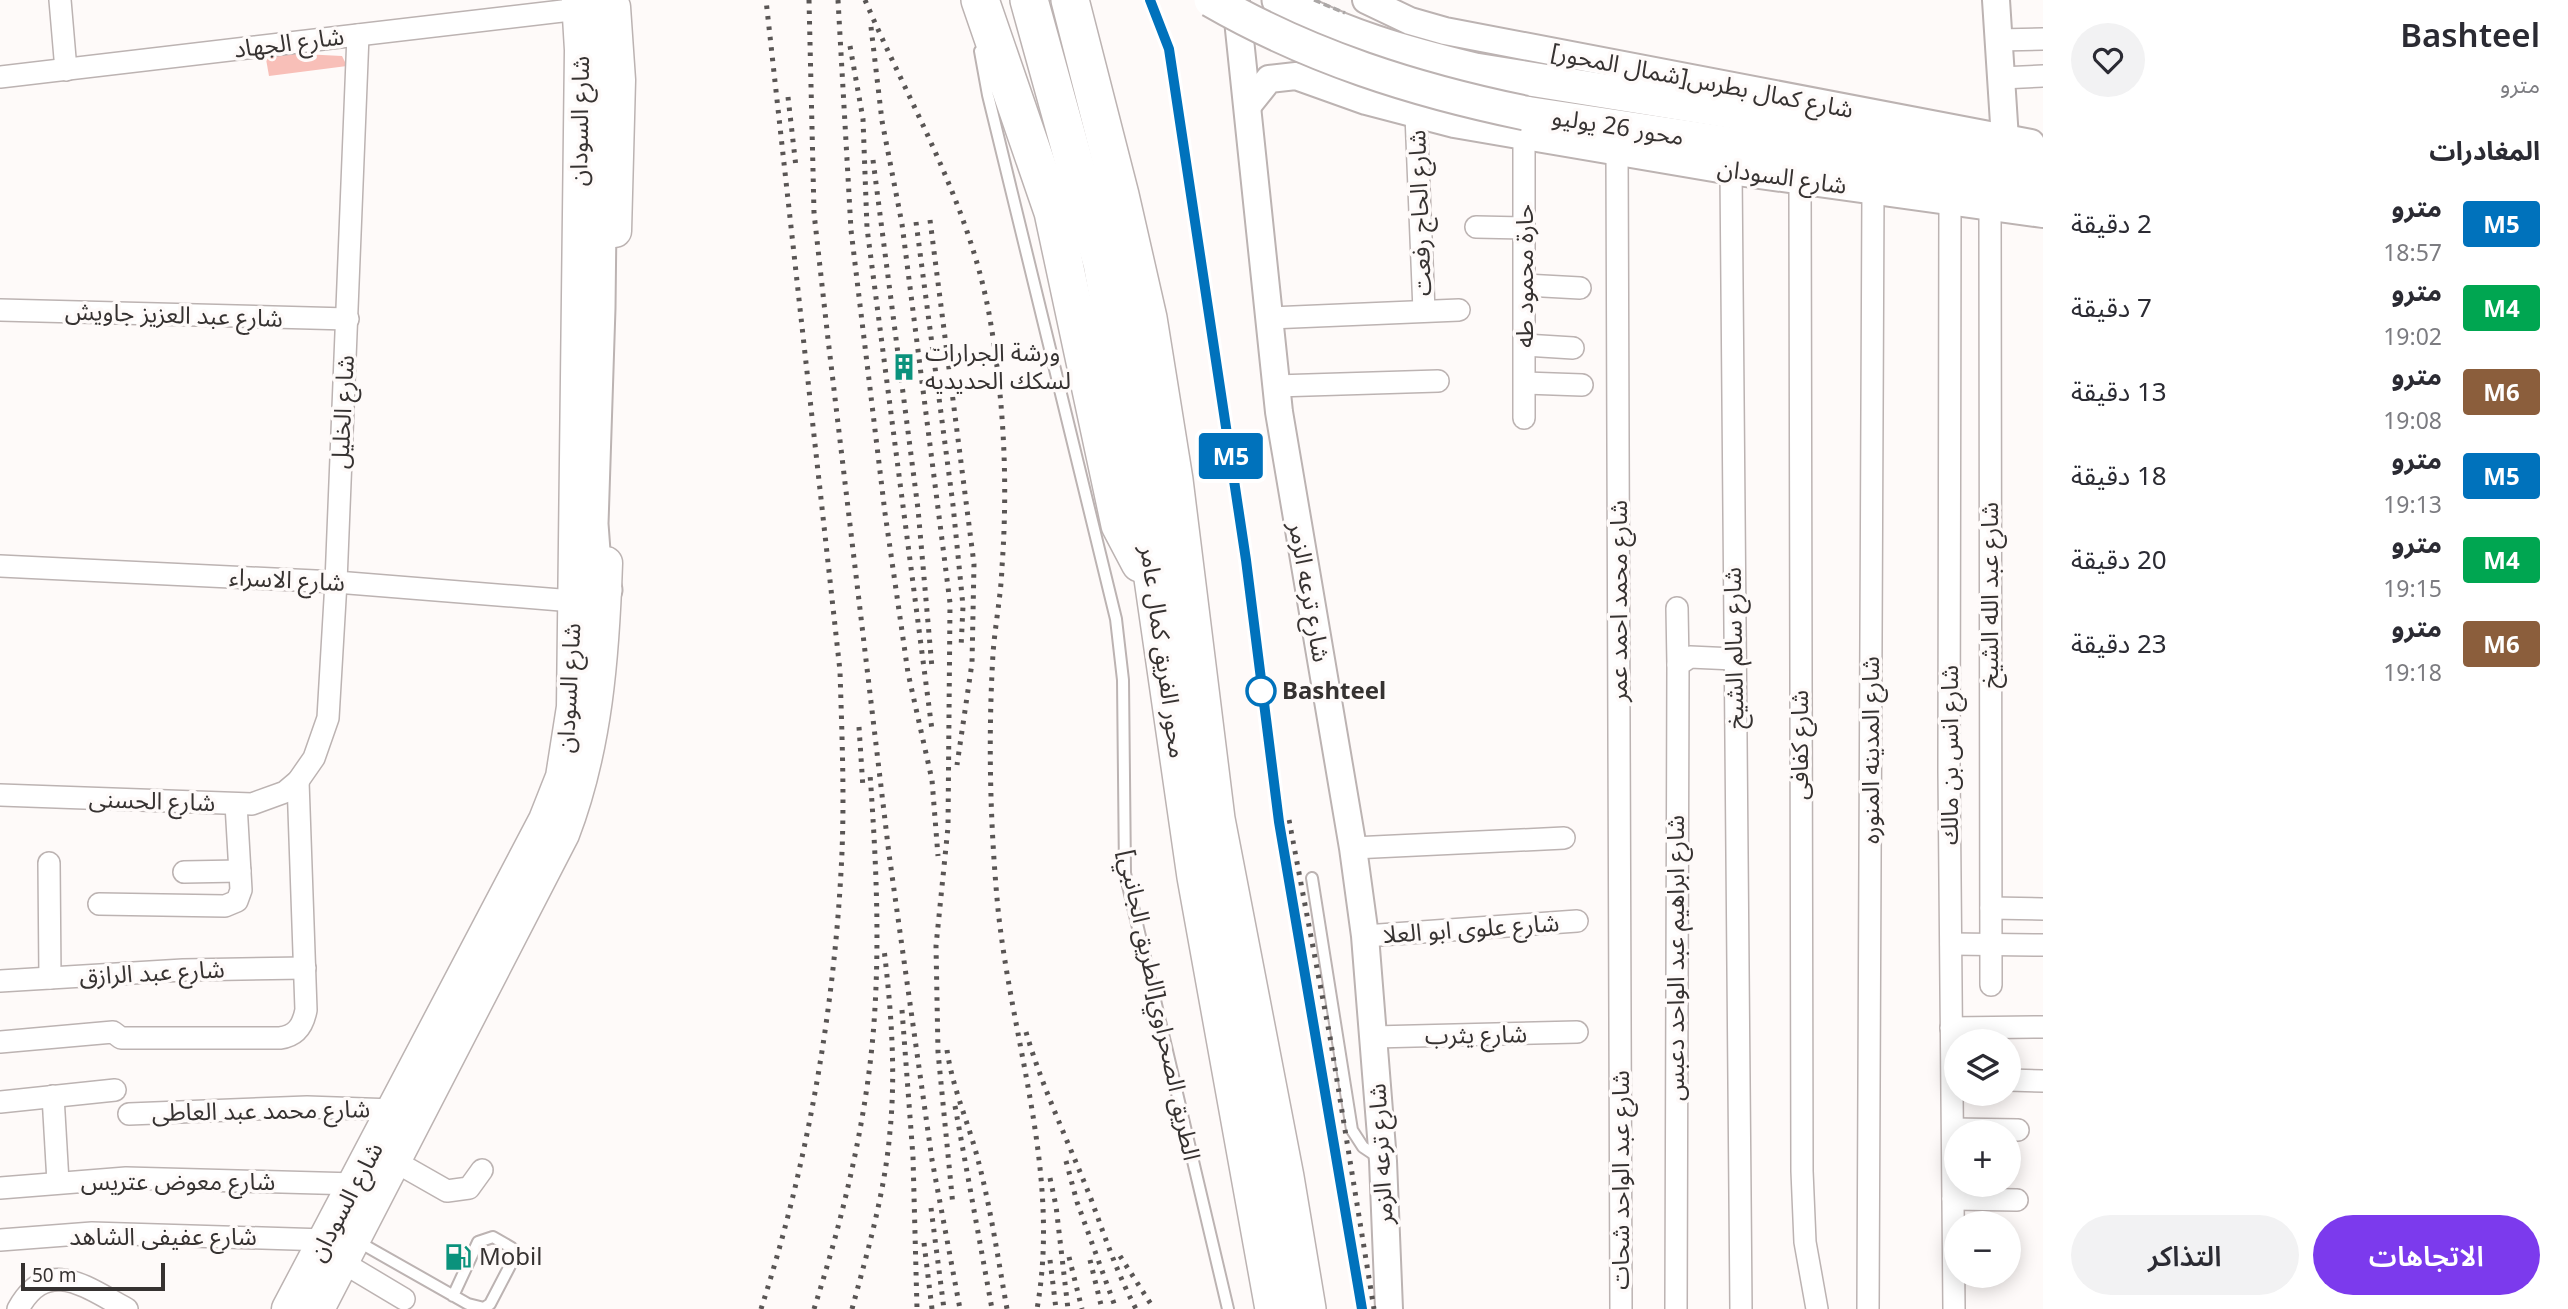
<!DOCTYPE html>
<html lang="ar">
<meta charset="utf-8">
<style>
:root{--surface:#fff;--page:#f2f2f3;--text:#2b2b33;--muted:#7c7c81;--accent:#7c3aed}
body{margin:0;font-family:"Noto Sans","Noto Sans Arabic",sans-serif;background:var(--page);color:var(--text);direction:rtl;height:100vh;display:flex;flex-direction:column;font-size:26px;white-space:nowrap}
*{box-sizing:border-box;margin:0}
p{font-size:23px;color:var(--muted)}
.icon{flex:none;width:38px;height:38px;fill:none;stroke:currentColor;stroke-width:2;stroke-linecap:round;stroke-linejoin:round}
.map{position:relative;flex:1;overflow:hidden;direction:ltr}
.drawer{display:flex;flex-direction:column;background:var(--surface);width:525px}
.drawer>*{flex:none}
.badge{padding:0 14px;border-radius:5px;font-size:24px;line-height:46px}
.controls{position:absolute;left:1944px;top:1029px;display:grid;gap:14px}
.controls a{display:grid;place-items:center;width:77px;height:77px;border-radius:50%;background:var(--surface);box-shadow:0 4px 18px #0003;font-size:35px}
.scale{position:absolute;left:21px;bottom:18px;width:144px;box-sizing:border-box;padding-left:7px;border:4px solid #363231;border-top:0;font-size:19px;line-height:24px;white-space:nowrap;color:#363231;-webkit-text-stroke:5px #fefaf9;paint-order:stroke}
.map>.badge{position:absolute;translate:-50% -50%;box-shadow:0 0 0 4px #fff}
h2{padding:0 28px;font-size:26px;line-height:63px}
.round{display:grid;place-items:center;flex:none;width:74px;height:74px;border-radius:37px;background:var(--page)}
.overview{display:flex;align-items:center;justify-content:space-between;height:119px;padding:0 28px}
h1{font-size:33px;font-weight:600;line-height:52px}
.cta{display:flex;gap:14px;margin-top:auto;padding:14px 28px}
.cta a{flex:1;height:80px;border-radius:42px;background:var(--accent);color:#fff;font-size:28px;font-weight:600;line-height:80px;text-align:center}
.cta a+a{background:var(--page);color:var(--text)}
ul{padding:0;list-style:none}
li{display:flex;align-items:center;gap:21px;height:84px;padding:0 28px}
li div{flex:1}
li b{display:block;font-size:26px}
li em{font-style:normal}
li .badge{min-width:77px;font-weight:700;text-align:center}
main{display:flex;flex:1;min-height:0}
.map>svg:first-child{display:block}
.green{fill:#f8bfb8}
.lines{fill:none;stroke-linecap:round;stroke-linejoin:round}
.service-casing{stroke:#bcb3b2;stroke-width:14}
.minor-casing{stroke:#bcb3b2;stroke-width:24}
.tertiary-casing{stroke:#bcb3b2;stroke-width:30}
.primary-casing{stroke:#bcb3b2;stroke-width:35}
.trunk-casing{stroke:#bcb3b2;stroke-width:37}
.motorway-casing{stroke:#bcb3b2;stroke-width:40}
.service{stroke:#fff;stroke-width:10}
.minor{stroke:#fff;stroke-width:21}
.tertiary{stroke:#fff;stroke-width:26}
.primary{stroke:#fff;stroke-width:32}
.trunk{stroke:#fff;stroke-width:33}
.motorway{stroke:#fff;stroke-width:37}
.rail{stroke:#595554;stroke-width:5;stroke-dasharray:3.5 7;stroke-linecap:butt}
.trunk-bridge-casing{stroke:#bcb3b2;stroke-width:37;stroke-linecap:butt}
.path-bridge{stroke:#aba7a6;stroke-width:3.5;stroke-dasharray:7 3.5;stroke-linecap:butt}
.trunk-bridge{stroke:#fff;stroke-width:33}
.line-casing{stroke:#fff;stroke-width:16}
.line{stroke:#0072bc;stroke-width:10}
.stop-dot{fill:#fff;stroke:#0072bc;stroke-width:3.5}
.labels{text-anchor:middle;stroke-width:7;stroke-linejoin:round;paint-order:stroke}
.street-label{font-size:24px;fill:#363231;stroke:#fefaf9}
.poi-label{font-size:24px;fill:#363231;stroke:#fefaf9;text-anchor:start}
.stop-label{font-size:24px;font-weight:bold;fill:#363231;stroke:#fefaf9;text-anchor:start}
</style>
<main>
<section class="drawer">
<div class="overview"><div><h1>Bashteel</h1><p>مترو</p></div><a class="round"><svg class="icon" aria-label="heart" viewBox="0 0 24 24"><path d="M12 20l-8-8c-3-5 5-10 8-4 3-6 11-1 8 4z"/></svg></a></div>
<h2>المغادرات</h2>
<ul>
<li><span class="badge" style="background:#0072bc;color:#fff">M5</span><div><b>مترو</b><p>18:57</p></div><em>2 دقيقة</em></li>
<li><span class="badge" style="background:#00a651;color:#fff">M4</span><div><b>مترو</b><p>19:02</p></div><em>7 دقيقة</em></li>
<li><span class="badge" style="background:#8b5e3c;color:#fff">M6</span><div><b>مترو</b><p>19:08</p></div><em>13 دقيقة</em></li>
<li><span class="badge" style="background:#0072bc;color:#fff">M5</span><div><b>مترو</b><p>19:13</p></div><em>18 دقيقة</em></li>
<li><span class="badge" style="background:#00a651;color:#fff">M4</span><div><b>مترو</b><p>19:15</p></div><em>20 دقيقة</em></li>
<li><span class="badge" style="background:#8b5e3c;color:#fff">M6</span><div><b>مترو</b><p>19:18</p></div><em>23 دقيقة</em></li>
</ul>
<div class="cta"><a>الاتجاهات</a><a>التذاكر</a></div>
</section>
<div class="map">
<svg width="2043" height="1309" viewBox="0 0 2043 1309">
<rect width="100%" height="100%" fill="#fefaf9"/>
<!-- green -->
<path class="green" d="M283,53L342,56L347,66L269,76L266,59Z"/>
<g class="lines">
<defs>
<g id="service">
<path d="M980,51L988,95L1116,619L1123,680L1125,873L1228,1309"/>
<path d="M1312,878L1352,1130L1363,1147L1381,1159"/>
<path d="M357,1241L468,1304L484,1308L490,1304L514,1258L512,1248L493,1237L478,1242L453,1296"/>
</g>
<g id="minor">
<path d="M60,0L66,70"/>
<path d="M1998,40L2043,39"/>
<path d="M0,77L579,9"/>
<path d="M2001,78L2043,76"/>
<path d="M1416,115L1424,311"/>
<path d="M1524,134V418"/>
<path d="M1617,151L1621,1309"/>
<path d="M1731,171L1741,1309"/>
<path d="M1800,181L1802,1171L1805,1242L1817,1309"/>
<path d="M1950,201L1949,771L1954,1309"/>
<path d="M1990,206L1991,985"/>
<path d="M1476,227L1524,228"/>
<path d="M1525,285L1580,288"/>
<path d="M0,310L348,319"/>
<path d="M1269,318L1459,310"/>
<path d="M1525,345L1573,348"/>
<path d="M1525,383L1582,385"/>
<path d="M1276,386L1438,381"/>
<path d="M0,566L336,582L573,601"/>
<path d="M1677,608L1678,665"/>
<path d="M0,795L252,804L285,792L298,781L314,758L328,718L336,582L358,35"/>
<path d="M1353,848L1564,838"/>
<path d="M49,863L50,978"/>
<path d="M184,872L240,871"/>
<path d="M99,904L225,906L237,901L241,890L236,804"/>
<path d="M1991,908L2043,909"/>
<path d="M1365,936L1577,921"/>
<path d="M1951,944L2043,945"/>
<path d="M0,981L183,970L305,968"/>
<path d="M1951,1028L2043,1027"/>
<path d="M1374,1037L1577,1032"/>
<path d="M0,1042L113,1032L121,1038H280C296,1036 303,1026 306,1010L298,781"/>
<path d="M2009,1080L2043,1081"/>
<path d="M53,1096L58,1182"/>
<path d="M0,1102L115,1090"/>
<path d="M129,1114L307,1107L394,1110"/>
<path d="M1953,1129L2018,1130"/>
<path d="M396,1162L447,1191L469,1188L482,1170"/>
<path d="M0,1188L126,1178L356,1184"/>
<path d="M1953,1199L2017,1200"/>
<path d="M0,1240L92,1233L326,1240"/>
<path d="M342,1262L404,1299"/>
<path d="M18,1309C48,1255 87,1288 127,1309"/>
<path d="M1676,1309L1678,665L1690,657L1734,659"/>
<path d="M1868,1309L1873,190"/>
</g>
<g id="tertiary">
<path d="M1366,0L1410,21L1445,31L2031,143"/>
<path d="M1996,0L2005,139"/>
<path d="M1236,1L1279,412L1353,848L1365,936L1383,1161L1389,1309"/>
<path d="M1249,104L1269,79L1296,76L1366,101L1454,124L1731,171L2043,214"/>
</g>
<g id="primary">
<path d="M614,7L619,80L615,231"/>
<path d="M288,1309L545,820L562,777L573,707L581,50L578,0"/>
<path d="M318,1309L563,834C596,748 603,655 606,563"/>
</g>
<g id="trunk">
<path d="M1279,0C1339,35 1408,54 1475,70L2043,162"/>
<path d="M1525,113L2043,191"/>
<path d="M605,590L593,551L591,524L598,308L601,52L608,0"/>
</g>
<g id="motorway">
<path d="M980,0L1053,212L1120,525L1140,563"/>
<path d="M1029,0L1102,263L1128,405L1196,877L1274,1309"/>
<path d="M1070,0L1120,195L1148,318L1174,480L1216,819L1285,1177L1307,1309"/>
</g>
</defs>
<!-- service casing -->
<use href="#service" class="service-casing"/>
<!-- minor casing -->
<use href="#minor" class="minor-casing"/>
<!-- tertiary casing -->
<use href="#tertiary" class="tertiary-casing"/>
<!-- primary casing -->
<use href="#primary" class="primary-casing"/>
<!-- trunk casing -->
<use href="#trunk" class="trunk-casing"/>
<!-- motorway casing -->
<use href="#motorway" class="motorway-casing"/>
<!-- service -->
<use href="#service" class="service"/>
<!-- minor -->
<use href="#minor" class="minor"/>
<!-- tertiary -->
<use href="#tertiary" class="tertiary"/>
<!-- primary -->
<use href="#primary" class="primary"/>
<!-- trunk -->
<use href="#trunk" class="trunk"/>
<!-- motorway -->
<use href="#motorway" class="motorway"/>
<!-- rail -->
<g class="rail">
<path d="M809,0L814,213L828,339L889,854L932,1160L960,1309"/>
<path d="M838,0L851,230L885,513L908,673L932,780L938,856"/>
<path d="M865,0C910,105 970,204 990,319C1004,401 1008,483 1002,567C1001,596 995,625 993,654C988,738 990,825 998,909C1012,1043 1061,1173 1037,1309"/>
<path d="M1150,0L1169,49L1246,560"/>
<path d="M871,27L882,121L902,224L950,603L948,827L936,946L938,1052L953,1206"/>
<path d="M850,46L863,119L867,228L932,730"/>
<path d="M788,97L796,167"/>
<path d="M873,160L918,509L932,668"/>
<path d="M930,220L974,564L972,663L957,765"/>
<path d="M916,222L953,505L963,606L961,648"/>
<path d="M859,727L863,788"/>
<path d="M1289,820L1330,1037L1374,1309"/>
<path d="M1283,843L1362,1309"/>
<path d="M902,1010L913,1157L917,1309"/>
<path d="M1026,1032C1043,1090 1069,1143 1091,1199C1105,1237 1117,1273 1136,1309"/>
<path d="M947,1050C952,1087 969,1124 978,1160C991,1209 998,1259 1007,1309"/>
<path d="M955,1106L992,1309"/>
<path d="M1066,1161L1077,1202L1116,1309"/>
<path d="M1050,1178L1056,1206L1068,1309"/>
<path d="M931,1208L944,1309"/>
<path d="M924,1243L932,1309"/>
<path d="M1120,1256L1154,1309"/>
<path d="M1069,1257L1082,1309"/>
<path d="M1050,1260L1056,1309"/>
<path d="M1090,1260L1102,1309"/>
<path d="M761,1309C806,1170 833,1018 841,872C845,805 842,738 840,671L766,0"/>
<path d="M814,1309C843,1218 867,1119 874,1023C880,940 876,857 870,774"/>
<path d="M852,1309C868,1250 885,1192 890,1131C896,1071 891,1008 884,949"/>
</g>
<defs>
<path id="trunk-bridge" d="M1211,0C1310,57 1414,90 1525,113"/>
</defs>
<!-- trunk-bridge casing -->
<use href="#trunk-bridge" class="trunk-bridge-casing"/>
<!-- path-bridge -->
<path class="path-bridge" d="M1314,0L1345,13"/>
<!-- trunk-bridge -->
<use href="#trunk-bridge" class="trunk-bridge"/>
</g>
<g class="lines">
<defs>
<path id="line" d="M1150,0L1169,49L1246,560L1279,822L1362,1309"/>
</defs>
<!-- line casing -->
<use href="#line" class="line-casing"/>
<!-- line -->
<use href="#line" class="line"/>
</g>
<!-- icons -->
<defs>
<symbol id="building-bare" viewBox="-9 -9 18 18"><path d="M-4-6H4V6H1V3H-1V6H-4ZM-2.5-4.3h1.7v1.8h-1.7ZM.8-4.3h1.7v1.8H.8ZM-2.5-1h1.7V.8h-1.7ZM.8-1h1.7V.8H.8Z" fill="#0b927c" stroke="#fefaf9" stroke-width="2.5" paint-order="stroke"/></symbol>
<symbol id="fuel-bare" viewBox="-9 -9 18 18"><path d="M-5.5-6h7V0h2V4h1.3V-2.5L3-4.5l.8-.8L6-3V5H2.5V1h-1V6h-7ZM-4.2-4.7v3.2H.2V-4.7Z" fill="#0b927c" stroke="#fefaf9" stroke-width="2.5" paint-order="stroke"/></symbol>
</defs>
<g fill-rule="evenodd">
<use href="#building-bare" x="885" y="348" width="38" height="38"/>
<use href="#fuel-bare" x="439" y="1238" width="38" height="38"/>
</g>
<!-- markers -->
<circle class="stop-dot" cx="1261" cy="691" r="14"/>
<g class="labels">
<!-- street labels -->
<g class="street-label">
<text transform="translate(289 43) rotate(-7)" y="8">شارع الجهاد</text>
<text transform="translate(1702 81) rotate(11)" y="8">شارع كمال بطرس[شمال المحور]</text>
<text transform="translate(580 121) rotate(-89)" y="8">شارع السودان</text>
<text transform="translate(1618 127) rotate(9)" y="8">محور 26 يوليو</text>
<text transform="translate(1782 177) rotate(8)" y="8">شارع السودان</text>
<text transform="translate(1420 213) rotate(-92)" y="8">شارع الحاج رفعت</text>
<text transform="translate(1525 276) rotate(-90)" y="8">حارة محمود طه</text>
<text transform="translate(174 315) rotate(2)" y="8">شارع عبد العزيز جاويش</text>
<text transform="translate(343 412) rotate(-87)" y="8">شارع الخليل</text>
<text transform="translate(287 580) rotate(3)" y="8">شارع الاسراء</text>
<text transform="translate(1309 592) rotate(80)" y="8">شارع ترعه الزمر</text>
<text transform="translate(1990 595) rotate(-90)" y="8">شارع عبد الله الشيخ</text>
<text transform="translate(1619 601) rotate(-90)" y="8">شارع محمد احمد عمر</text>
<text transform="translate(1734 648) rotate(-91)" y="8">شارع سالم الشيخ</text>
<text transform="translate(1163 652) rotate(82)" y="8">محور الفريق كمال عامر</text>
<text transform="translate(569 688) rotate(-87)" y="8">شارع السودان</text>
<text transform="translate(1800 745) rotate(-90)" y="8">شارع كفافى</text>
<text transform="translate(1871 750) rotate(-90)" y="8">شارع المدينه المنوره</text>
<text transform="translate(1950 755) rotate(-90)" y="8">شارع انس بن مالك</text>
<text transform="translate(152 801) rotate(2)" y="8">شارع الحسنى</text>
<text transform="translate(1471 929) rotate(-4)" y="8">شارع علوى ابو العلا</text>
<text transform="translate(1676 958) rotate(-90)" y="8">شارع ابراهيم عبد الواحد دعبس</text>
<text transform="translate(152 973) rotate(-3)" y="8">شارع عبد الرازق</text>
<text transform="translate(1159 1005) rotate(78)" y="8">الطريق الصحراوي[الطريق الجانبي]</text>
<text transform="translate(1476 1035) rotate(-1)" y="8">شارع يثرب</text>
<text transform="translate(261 1111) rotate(-1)" y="8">شارع محمد عبد العاطى</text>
<text transform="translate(1381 1154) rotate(-93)" y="8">شارع ترعه الزمر</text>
<text transform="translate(1621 1180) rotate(-90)" y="8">شارع عبد الواحد شحات</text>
<text x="178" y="1190">شارع معوض عتريس</text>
<text transform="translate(346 1202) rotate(-62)" y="8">شارع السودان</text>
<text x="163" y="1245">شارع عفيفى الشاهد</text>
</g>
<!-- poi labels -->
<g class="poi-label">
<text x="925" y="361">ورشة الجرارات<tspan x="925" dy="28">لسكك الحديديه</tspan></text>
<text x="479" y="1265">Mobil</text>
</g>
<!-- stop labels -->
<g class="stop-label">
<text x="1282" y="699">Bashteel</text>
</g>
</g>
</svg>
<div class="controls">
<a><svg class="icon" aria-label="layers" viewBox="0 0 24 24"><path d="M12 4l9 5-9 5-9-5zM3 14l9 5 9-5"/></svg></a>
<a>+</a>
<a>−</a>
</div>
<div class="scale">50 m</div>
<b class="badge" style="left:1231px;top:456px;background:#0072bc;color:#fff">M5</b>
</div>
</main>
